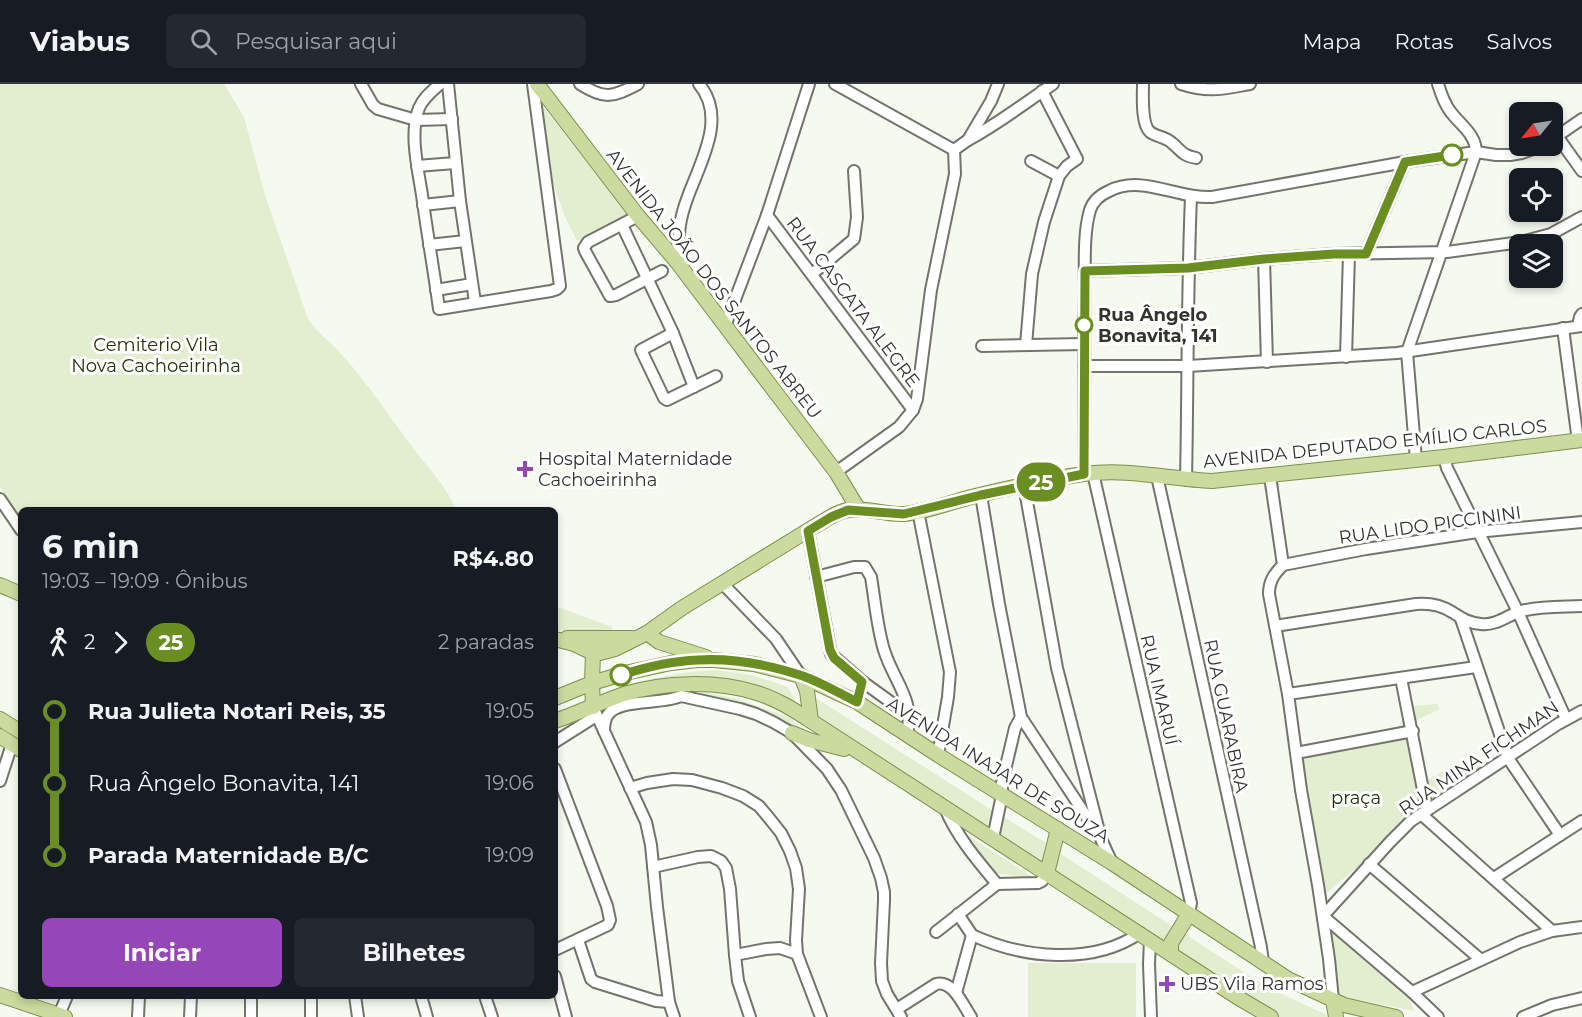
<!DOCTYPE html>
<html lang="pt">
<meta charset="utf-8">
<style>
:root{--surface:#171b24;--page:#242831;--text:#f1f3f6;--muted:#9ea1a6;--line:#363941;--accent:#9547b7}
body{margin:0;font-family:Montserrat,sans-serif;background:var(--page);color:var(--text);height:100vh;display:flex;flex-direction:column;font-size:22px;white-space:nowrap}
*{box-sizing:border-box;margin:0}
p{font-size:20px;color:var(--muted)}
.icon{flex:none;width:33px;height:33px;fill:none;stroke:currentColor;stroke-width:2;stroke-linecap:round;stroke-linejoin:round}
.map{position:relative;flex:1;overflow:hidden}
.side{position:absolute;left:18px;top:423px;width:540px;height:492px;display:flex;flex-direction:column;background:var(--surface);border-radius:9px;box-shadow:0 3px 9px #0003}
.side>*{flex:none}
.badge{padding:0 12px;border-radius:20px;font-size:21px;line-height:39px}
.needle{width:39px;rotate:240deg}
.buttons{position:absolute;left:1509px;top:18px;display:grid;gap:12px}
.buttons a{display:grid;place-items:center;width:54px;height:54px;border-radius:9px;background:var(--surface);box-shadow:0 3px 9px #0003;font-size:30px}
.map>.badge{position:absolute;translate:-50% -50%;box-shadow:0 0 0 3px #fff}
.legs{display:flex;align-items:center;gap:9px;height:66px;padding:0 24px;font-size:20px}
.legs p{margin-inline-start:auto}
.head{display:flex;align-items:center;justify-content:space-between;height:102px;padding:0 24px}
h1{font-size:33px;font-weight:700;line-height:45px}
.button{display:flex;gap:12px;margin-top:auto;padding:12px 24px}
.button a{flex:1;height:69px;border-radius:9px;background:var(--accent);color:#fff;font-size:24px;font-weight:700;line-height:69px;text-align:center}
.button a+a{background:var(--page);color:var(--text)}
ul{padding:0 24px;list-style:none}
li{display:flex;align-items:center;gap:21px;height:72px;font-size:22px}
li i{display:grid;place-items:center;width:9px;height:100%;margin:0 8px;background:currentColor}
li i::after{content:'';width:15px;height:15px;margin:-8px;border:4px solid;border-radius:50%;background:var(--surface)}
li p{margin-inline-start:auto}
li:first-child i{background:linear-gradient(#0000 50%,currentColor 0)}
li:last-child i{background:linear-gradient(currentColor 50%,#0000 0)}
header{display:flex;align-items:center;gap:36px;box-sizing:border-box;height:84px;padding:0 30px;background:var(--surface);border-bottom:2px solid var(--line)}
header strong{font-size:28px}
nav{display:flex;gap:33px;margin-inline-start:auto;font-size:21px}
.search{width:420px;height:54px;background:var(--page);display:flex;align-items:center;gap:15px;box-sizing:border-box;padding:0 21px;border-radius:9px;color:var(--muted);font-size:22px}
.map>svg:first-child{display:block}
.green{fill:#e3edcf}
.lines{fill:none;stroke-linecap:round;stroke-linejoin:round}
.minor-casing{stroke:#73756c;stroke-width:14}
.major-casing{stroke:#7f8f4e;stroke-width:16}
.minor{stroke:#fff;stroke-width:10}
.major{stroke:#cbda9e;stroke-width:14}
.line-1-casing{stroke:#fff;stroke-width:14}
.line-1{stroke:#6b8e23;stroke-width:9}
.stop-1-dot{fill:#fff;stroke:#6b8e23;stroke-width:3}
.poi-dot{fill:#9547b7;stroke:#fff;stroke-width:2}
.labels{text-anchor:middle;stroke-width:6;stroke-linejoin:round;paint-order:stroke}
.street-label{font-size:18px;fill:#32332f;stroke:#fff}
.stop-label{font-size:18px;font-weight:bold;fill:#32332f;stroke:#fff;text-anchor:start}
.park-label{font-size:18px;fill:#283106;stroke:#fff}
.poi-label{font-size:18px;fill:#32332f;stroke:#fff;text-anchor:start}
</style>
<header>
<strong>Viabus</strong>
<div class="search"><svg class="icon" aria-label="search" viewBox="0 0 24 24"><circle cx="10" cy="10" r="6"/><path d="M15 15l6 6"/></svg>Pesquisar aqui</div>
<nav><a>Mapa</a><a>Rotas</a><a>Salvos</a></nav>
</header>
<div class="map">
<svg width="1582" height="933" viewBox="0 0 1582 933">
<rect width="100%" height="100%" fill="#f6f9ef"/>
<!-- green -->
<g class="green">
<path d="M0,0H224L244,33L265,111L308,235C318,250 332,259 343,272C369,301 390,334 414,365C428,384 448,404 456,426H21V438L0,403Z"/>
<path d="M544,24L629,132L589,154L577,157L565,133L554,102L542,26Z"/>
<path d="M555,522L612,543L613,548L555,546Z"/>
<path d="M716,586L752,591L788,603L796,618L797,625L746,604L625,603V601C655,594 684,587 716,586Z"/>
<path d="M676,609H708L734,614L792,634L795,639L793,644L756,631L676,614L639,613Z"/>
<path d="M808,609L992,726L987,743L814,636Z"/>
<path d="M1437,620L1440,625L1417,636L1416,651L1425,698C1441,687 1471,669 1490,683L1429,723L1323,812L1294,674L1396,645L1403,635L1401,623Z"/>
<path d="M1002,732L1046,759L1041,780L1004,756L998,744Z"/>
<path d="M967,751L1031,792V794L994,789L965,752Z"/>
<path d="M1058,768L1175,844L1166,860L1052,787Z"/>
<path d="M1320,832L1407,910L1414,927L1328,910Z"/>
<path d="M1185,850L1267,903L1327,931V933H1280L1268,927L1179,872L1178,859Z"/>
<rect x="1028" y="879" width="108" height="54"/>
</g>
<g class="lines">
<defs>
<g id="minor">
<path d="M361,0L373,21L378,25L416,36L452,35"/>
<path d="M440,0C432,7 423,14 419,24C409,49 418,85 422,111C427,149 434,187 439,225L551,207L557,205L560,202L533,0"/>
<path d="M448,0L460,117L475,218"/>
<path d="M580,0C605,16 613,13 638,0"/>
<path d="M835,0L954,66"/>
<path d="M1143,0C1143,11 1141,40 1150,48C1157,53 1166,53 1172,59C1182,67 1181,71 1196,74"/>
<path d="M1181,0C1209,9 1222,5 1250,0"/>
<path d="M1557,52L1582,87"/>
<path d="M1553,55L1582,35"/>
<path d="M968,56C998,40 1025,19 1053,0"/>
<path d="M954,66L968,56L991,17L998,0"/>
<path d="M1031,77L1059,92"/>
<path d="M417,82L455,79"/>
<path d="M423,121L460,117"/>
<path d="M767,131L913,326"/>
<path d="M638,132L588,158L584,164L585,167L610,212L616,211L662,187"/>
<path d="M622,141L673,249L694,303"/>
<path d="M429,161L465,157"/>
<path d="M1366,170L1405,78"/>
<path d="M1264,175L1267,278"/>
<path d="M678,180C678,161 678,143 684,124C695,86 730,37 699,0"/>
<path d="M1085,187L1188,184L1264,175L1334,170L1447,168L1521,158L1551,150L1582,133"/>
<path d="M812,190L854,155L857,133L854,87"/>
<path d="M436,206L472,200"/>
<path d="M725,242L767,131L809,0"/>
<path d="M1578,242L1580,233L1582,230"/>
<path d="M1563,244L1578,357"/>
<path d="M673,249L641,266L664,314L667,316L671,314L716,292"/>
<path d="M1026,261L1032,190L1044,138L1059,92L1067,82L1077,75L1042,7"/>
<path d="M982,262L1084,260"/>
<path d="M1346,273L1349,170"/>
<path d="M1084,282H1188L1397,269L1582,242"/>
<path d="M1444,373L1447,384L1518,528L1566,635"/>
<path d="M1416,376L1407,268L1476,68C1476,50 1460,41 1450,27C1444,19 1441,10 1438,0"/>
<path d="M836,388L899,343L913,326L917,315L931,206L955,90L954,66"/>
<path d="M1093,389L1191,819L1189,830"/>
<path d="M1084,390C1084,329 1084,268 1085,207C1085,182 1083,150 1090,126C1093,117 1100,111 1109,107C1142,90 1177,115 1212,113L1405,78L1476,68L1496,71H1510L1522,69L1542,62"/>
<path d="M1157,392L1261,863L1263,879"/>
<path d="M1270,392L1283,481C1274,490 1269,497 1269,510L1288,610L1301,706L1318,801L1329,875L1333,916"/>
<path d="M1186,396C1188,301 1187,207 1191,113"/>
<path d="M1024,401L1057,584L1101,755L1112,779"/>
<path d="M981,411L999,520L1021,633L1096,747"/>
<path d="M0,415L21,446"/>
<path d="M918,427L950,588L948,613L938,671"/>
<path d="M808,447L831,570L863,598L910,632"/>
<path d="M1283,481L1366,465L1477,448L1582,438"/>
<path d="M816,493L854,483H865L871,493C875,517 877,543 884,566C894,598 915,615 907,650"/>
<path d="M722,499L776,555L801,592"/>
<path d="M1461,535L1508,674L1560,751"/>
<path d="M1275,542L1416,520C1428,519 1441,521 1452,528C1462,534 1468,539 1481,540C1496,542 1508,531 1521,527C1541,522 1562,523 1582,522"/>
<path d="M1401,594L1427,726"/>
<path d="M1288,610L1476,583"/>
<path d="M593,623L646,738L651,761L657,823L669,918L674,933"/>
<path d="M604,647C604,643 605,636 607,632C617,614 662,621 681,612L740,625L756,630L773,638L792,649L827,685L841,706L874,774L881,794L884,808V817L881,879L882,897L887,910L901,933"/>
<path d="M555,658L596,632"/>
<path d="M1296,669L1413,647"/>
<path d="M555,685L607,822L610,836L608,841L555,866"/>
<path d="M0,697L12,660"/>
<path d="M630,704L647,699L673,695L692,696L722,704L743,712L759,722L769,734L781,749L790,767L796,784L799,805L796,856L797,870L821,933"/>
<path d="M945,724C957,753 977,776 997,800"/>
<path d="M1421,730L1552,847"/>
<path d="M993,754L1002,711V699L1015,644L1021,633"/>
<path d="M1369,780L1480,875"/>
<path d="M653,783L698,773L711,772L721,777L726,784L730,805L735,871"/>
<path d="M1494,794L1582,737"/>
<path d="M1323,832L1390,758L1411,737L1558,640L1582,627"/>
<path d="M1323,832L1412,908L1438,933"/>
<path d="M936,848L997,800L1038,799L1042,797L1047,789"/>
<path d="M972,851C1022,874 1092,882 1140,849"/>
<path d="M578,856L591,895L595,898L656,917L669,918"/>
<path d="M1150,856L1149,880L1151,933"/>
<path d="M555,892L566,933"/>
<path d="M1412,908L1520,858L1552,847L1582,843"/>
<path d="M956,909L972,851L958,830"/>
<path d="M355,912L358,933"/>
<path d="M421,912L427,933"/>
<path d="M485,912L492,933"/>
<path d="M897,925L936,900C953,896 963,921 971,933"/>
<path d="M59,931L67,912"/>
<path d="M138,933L139,912"/>
<path d="M190,933L191,912"/>
<path d="M251,933V912"/>
<path d="M311,933V912"/>
<path d="M750,933L738,897L735,871L766,865L780,864L797,870"/>
<path d="M1523,933L1552,921L1582,914"/>
</g>
<g id="major">
<path d="M537,0L638,132L677,178L776,309L836,388L859,426"/>
<path d="M0,501L21,510"/>
<path d="M647,549L659,558L706,573"/>
<path d="M567,554H632"/>
<path d="M555,555L574,560L593,569H600L615,565L647,549L682,524L820,439C829,434 838,427 849,426C867,423 885,431 904,430C926,428 949,419 971,413C1008,404 1046,395 1084,390C1127,384 1169,395 1212,397L1444,373L1582,356"/>
<path d="M801,592L807,607L811,637"/>
<path d="M555,614L592,599L625,589L671,579L697,576H714L754,580L801,592L857,618L938,671L1112,779L1288,895L1344,921L1396,933"/>
<path d="M593,623L592,599L593,569L600,563"/>
<path d="M0,635L21,648"/>
<path d="M555,637C578,629 601,618 624,610C665,598 716,596 757,609C777,615 794,626 811,637L1237,913L1271,933"/>
<path d="M792,649L809,656L844,665"/>
<path d="M0,652L21,666"/>
<path d="M1047,789L1058,745"/>
<path d="M1171,870V859L1189,830"/>
<path d="M0,911L65,933"/>
<path d="M1333,916L1336,933"/>
</g>
</defs>
<!-- minor casing -->
<use href="#minor" class="minor-casing"/>
<!-- major casing -->
<use href="#major" class="major-casing"/>
<!-- minor -->
<use href="#minor" class="minor"/>
<!-- major -->
<use href="#major" class="major"/>
</g>
<g class="lines">
<defs>
<path id="line-1" d="M621,591C646,583 673,577 698,576C732,574 770,581 803,592C822,599 839,609 857,618L862,598L834,574L830,566L808,447L831,433L848,426L904,430L981,411L1084,390L1085,187L1188,184L1264,175L1334,170H1366L1405,78L1452,71"/>
</defs>
<!-- line-1 casing -->
<use href="#line-1" class="line-1-casing"/>
<!-- line-1 -->
<use href="#line-1" class="line-1"/>
</g>
<!-- markers -->
<g class="stop-1-dot">
<circle cx="1452" cy="71" r="10"/>
<circle cx="1084" cy="241" r="8"/>
<circle cx="621" cy="591" r="10"/>
</g>
<g class="poi-dot">
<path d="M522 376h6v6h6v6h-6v6h-6v-6h-6v-6h6z"/>
<path d="M1164 891h6v6h6v6h-6v6h-6v-6h-6v-6h6z"/>
</g>
<g class="labels">
<!-- street labels -->
<g class="street-label">
<text transform="translate(714 200) rotate(52)" y="6">AVENIDA JOÃO DOS SANTOS ABREU</text>
<text transform="translate(853 218) rotate(53)" y="6">RUA CASCATA ALEGRE</text>
<text transform="translate(1375 360) rotate(-6)" y="6">AVENIDA DEPUTADO EMÍLIO CARLOS</text>
<text transform="translate(1430 441) rotate(-8)" y="6">RUA LIDO PICCININI</text>
<text transform="translate(1159 606) rotate(77)" y="6">RUA IMARUÍ</text>
<text transform="translate(1226 632) rotate(78)" y="6">RUA GUARABIRA</text>
<text transform="translate(1479 674) rotate(-34)" y="6">RUA MINA FICHMAN</text>
<text transform="translate(998 686) rotate(32)" y="6">AVENIDA INAJAR DE SOUZA</text>
</g>
<!-- stop labels -->
<g class="stop-label">
<text x="1098" y="237">Rua Ângelo<tspan x="1098" dy="21">Bonavita, 141</tspan></text>
</g>
<!-- park labels -->
<g class="park-label">
<text x="156" y="267">Cemiterio Vila<tspan x="156" dy="21">Nova Cachoeirinha</tspan></text>
<text x="1356" y="720">praça</text>
</g>
<!-- poi labels -->
<g class="poi-label">
<text x="538" y="381">Hospital Maternidade<tspan x="538" dy="21">Cachoeirinha</tspan></text>
<text x="1180" y="906">UBS Vila Ramos</text>
</g>
</g>
</svg>
<div class="buttons">
<a><svg class="needle" viewBox="-14 -14 28 28"><path d="M0-13l5 13h-10z" fill="#e53935"/><path d="M0 13l5-13h-10z" fill="#9ea1a6"/></svg></a>
<a><svg class="icon" aria-label="locate" viewBox="0 0 24 24"><circle cx="12" cy="12" r="6"/><path d="M12 2v4M12 18v4M2 12h4M18 12h4"/></svg></a>
<a><svg class="icon" aria-label="layers" viewBox="0 0 24 24"><path d="M12 4l9 5-9 5-9-5zM3 14l9 5 9-5"/></svg></a>
</div>
<b class="badge" style="left:1041px;top:398px;background:#6b8e23;color:#fff">25</b>
<section class="side">
<div class="head"><div><h1>6 min</h1><p>19:03 – 19:09 · Ônibus</p></div><b>R$4.80</b></div>
<div class="legs"><svg class="icon" aria-label="walk" viewBox="0 0 24 24"><circle cx="13" cy="4" r="2"/><path d="M13 8l-2 6 4 7M11 14l-3 7M7 12l3-4h3l4 4"/></svg>2<svg class="icon" aria-label="forward" viewBox="0 0 24 24"><path d="M9 5l7 7-7 7"/></svg><b class="badge" style="background:#6b8e23;color:#fff">25</b><p>2 paradas</p></div>
<ul>
<li><i style="color:#6b8e23"></i><b>Rua Julieta Notari Reis, 35</b><p>19:05</p></li>
<li><i style="color:#6b8e23"></i><span>Rua Ângelo Bonavita, 141</span><p>19:06</p></li>
<li><i style="color:#6b8e23"></i><b>Parada Maternidade B/C</b><p>19:09</p></li>
</ul>
<div class="button"><a>Iniciar</a><a>Bilhetes</a></div>
</section>
</div>
